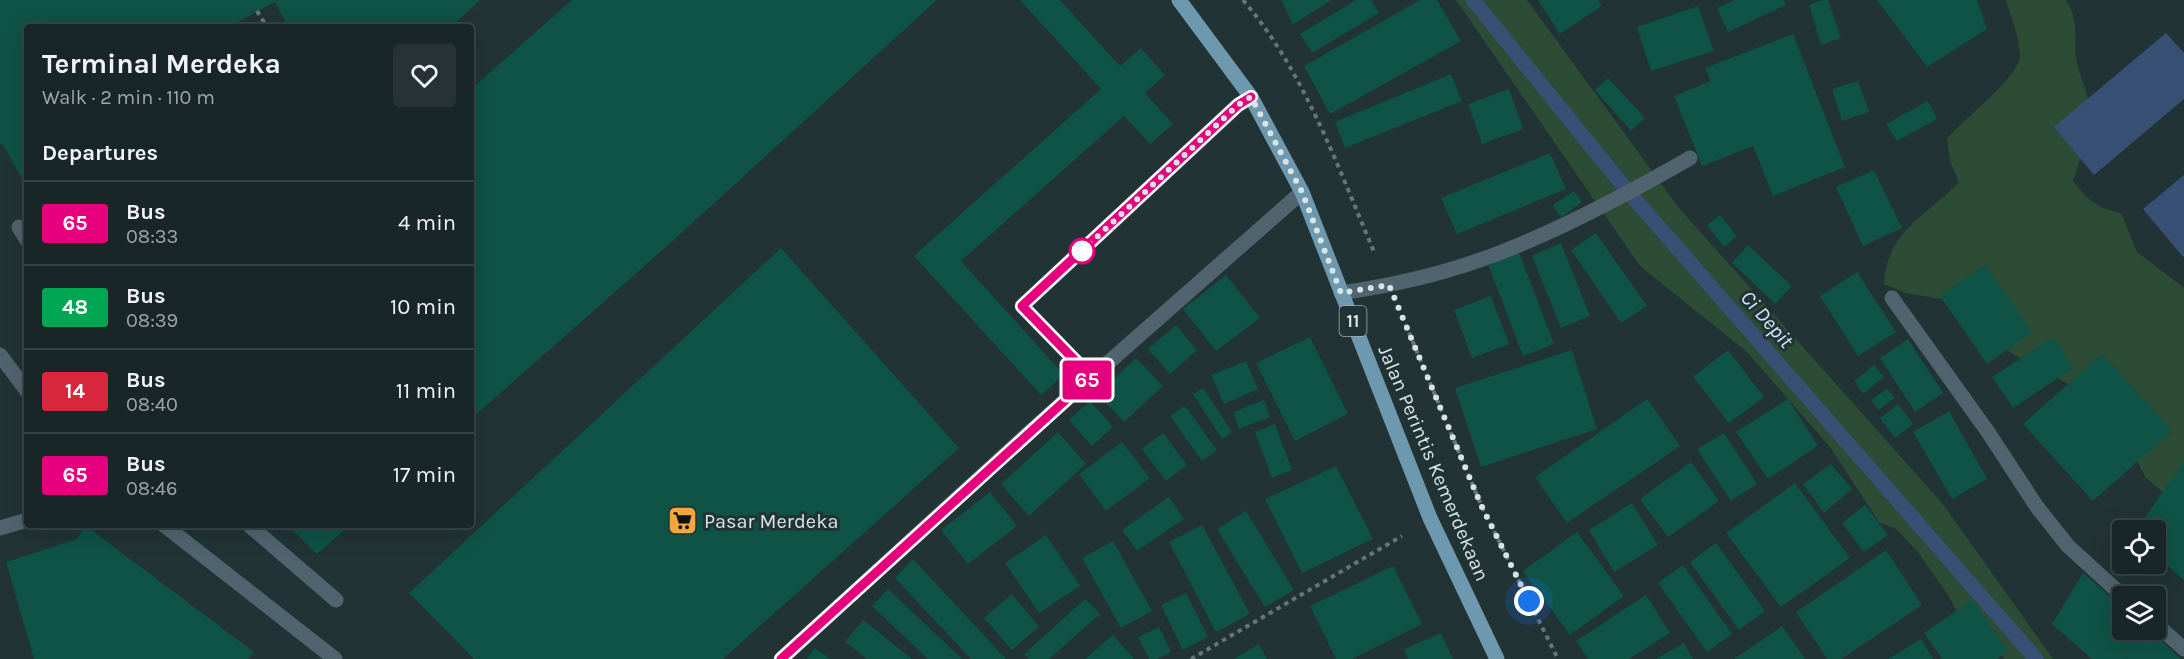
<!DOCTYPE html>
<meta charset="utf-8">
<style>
:root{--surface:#192628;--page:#263234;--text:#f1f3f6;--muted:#9fa5a8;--line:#374345}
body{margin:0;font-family:Karla,sans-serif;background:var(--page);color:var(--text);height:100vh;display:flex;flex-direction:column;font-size:22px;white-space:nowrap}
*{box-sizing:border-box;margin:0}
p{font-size:20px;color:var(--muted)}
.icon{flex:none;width:33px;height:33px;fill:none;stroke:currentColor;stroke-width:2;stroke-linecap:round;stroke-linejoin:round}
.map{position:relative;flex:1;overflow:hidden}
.sheet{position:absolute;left:24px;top:24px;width:450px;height:504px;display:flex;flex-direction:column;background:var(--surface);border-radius:6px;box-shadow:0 6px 24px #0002,0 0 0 2px var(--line)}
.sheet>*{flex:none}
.badge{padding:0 12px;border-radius:4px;font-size:21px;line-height:39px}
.controls{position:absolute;left:2112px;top:520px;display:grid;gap:12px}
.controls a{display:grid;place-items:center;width:54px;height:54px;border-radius:6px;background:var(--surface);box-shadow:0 6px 24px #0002,0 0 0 2px var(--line);font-size:30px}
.you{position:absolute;width:30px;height:30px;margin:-15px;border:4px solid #fff;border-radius:50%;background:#1a73e8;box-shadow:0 0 0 9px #1a73e833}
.map>.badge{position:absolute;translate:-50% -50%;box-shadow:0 0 0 3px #fff}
h2{padding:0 18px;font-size:22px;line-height:54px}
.round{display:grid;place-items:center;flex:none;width:63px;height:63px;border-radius:6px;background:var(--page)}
.summary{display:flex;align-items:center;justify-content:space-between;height:102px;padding:0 18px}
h1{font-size:28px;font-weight:700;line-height:45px}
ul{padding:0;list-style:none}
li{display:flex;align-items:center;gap:18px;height:84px;padding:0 18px;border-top:2px solid var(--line)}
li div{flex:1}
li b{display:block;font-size:22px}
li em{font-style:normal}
li .badge{min-width:66px;font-weight:700;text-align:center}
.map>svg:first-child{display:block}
.green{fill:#2d4c35}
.water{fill:#385074}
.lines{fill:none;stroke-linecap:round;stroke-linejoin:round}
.stream{stroke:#385074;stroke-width:15}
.building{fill:#0f5246}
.path{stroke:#667577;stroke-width:4;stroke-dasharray:4.5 4.5;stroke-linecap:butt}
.minor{stroke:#50646f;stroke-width:15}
.major{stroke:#6d98ae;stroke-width:15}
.line-casing{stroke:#fff;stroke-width:14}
.line{stroke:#e6007e;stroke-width:9}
.walk{stroke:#d9e4e5;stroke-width:6;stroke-dasharray:0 10.8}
.stop-dot{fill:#fff;stroke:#e6007e;stroke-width:3}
.labels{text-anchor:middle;stroke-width:6;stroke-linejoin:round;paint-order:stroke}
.shield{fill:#213335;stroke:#a2afb0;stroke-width:1.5}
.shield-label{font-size:18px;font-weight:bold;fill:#d9e4e5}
.street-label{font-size:20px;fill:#d9e4e5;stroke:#213335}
.poi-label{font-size:20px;fill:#d9e4e5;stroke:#213335;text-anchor:start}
.water-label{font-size:21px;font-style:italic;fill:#d3e4fd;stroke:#213335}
</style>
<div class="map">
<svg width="2184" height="659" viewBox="0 0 2184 659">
<rect width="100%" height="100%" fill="#213335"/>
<!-- green -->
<g class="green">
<path d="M1456,0H1527L1679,208L1942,503L2053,659H2005L1959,616L1948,595L1918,552L1896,529L1879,522L1830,447L1746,351L1640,266Z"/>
<path d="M2006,0H2066C2080,22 2073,35 2076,58C2078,73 2085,85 2088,99C2093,127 2082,154 2073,181C2089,201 2097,208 2121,213L2137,252L2184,288V503L2165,494L2145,477L2135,456L2079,390L2006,350L1954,301L1905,293L1884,284C1887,230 1926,217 1959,182L1950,161L1947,139C1963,119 2020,77 2020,55C2019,36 2011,17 2006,0Z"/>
</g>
<!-- water -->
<g class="water">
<path d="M2166,33L2184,53V99L2094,175L2054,127Z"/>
<path d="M2184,175V256L2183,257L2143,209Z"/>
</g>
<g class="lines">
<!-- stream -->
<path class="stream" d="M1473,0L1625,188L2036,659"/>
</g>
<!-- building -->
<g class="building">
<path d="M0,0H480L451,27H288L275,2L236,23L238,27H27V188L2,143L0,144Z"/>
<path d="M572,0H937L666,247L471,419V89Z"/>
<path d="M1020,0H1060L1120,66L1141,48L1165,75L1145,93L1173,124L1150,144L1124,116L961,261L1064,375L1041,395L914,256L1101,89Z"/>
<path d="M1281,0H1332L1293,24Z"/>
<path d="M1356,0H1371L1379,13L1312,53L1300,34Z"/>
<path d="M1420,0H1437L1461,41L1330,114L1304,66Z"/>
<path d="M1538,0H1598L1602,6L1560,34Z"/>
<path d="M1734,0H1784L1786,5L1728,32L1717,8Z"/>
<path d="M1822,0H1828L1841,38L1821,45L1809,5Z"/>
<path d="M1877,0H1977L1987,29L1927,67Z"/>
<path d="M1698,6L1714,51L1651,71L1637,27Z"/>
<path d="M1793,34L1845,167L1773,196L1753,146L1702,166L1674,96L1711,81L1705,68Z"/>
<path d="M1451,74L1462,101L1345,148L1335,122Z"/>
<path d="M1608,78L1645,118L1631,131L1595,90Z"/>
<path d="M1858,81L1869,112L1842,121L1832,89Z"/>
<path d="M1509,89L1523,129L1482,144L1468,104Z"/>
<path d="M1928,101L1937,119L1897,141L1886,124Z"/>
<path d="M1550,153L1566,189L1457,234L1441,198Z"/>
<path d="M1874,170L1902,228L1863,246L1836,187Z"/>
<path d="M1574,191L1582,202L1561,218L1553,205Z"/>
<path d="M1720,215L1737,236L1724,247L1707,225Z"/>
<path d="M1596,233L1647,306L1621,323L1571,250Z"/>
<path d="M1561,243L1590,316L1561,328L1532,256Z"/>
<path d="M1748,245L1792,286L1775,304L1732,263Z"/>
<path d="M1517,247L1554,344L1523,356L1486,259Z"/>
<path d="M781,248L959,448L723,659H474L409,593Z"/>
<path d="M1985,265L2032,332L1987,364L1940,296Z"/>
<path d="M1857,272L1896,332L1858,356L1820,296Z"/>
<path d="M1226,275L1260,318L1216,351L1183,309Z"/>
<path d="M1491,296L1509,344L1472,358L1454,310Z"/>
<path d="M1176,325L1197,350L1170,374L1148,349Z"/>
<path d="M1310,337L1348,414L1295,441L1256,363Z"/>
<path d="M2053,337L2073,368L2013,408L1992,377Z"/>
<path d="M1908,339L1943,393L1915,412L1880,358Z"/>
<path d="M1572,350L1597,429L1481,467L1455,388Z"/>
<path d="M1728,350L1764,397L1729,423L1693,377Z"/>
<path d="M2102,354L2172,431L2093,501L2023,424Z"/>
<path d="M1136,358L1163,386L1124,422L1098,394Z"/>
<path d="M1246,361L1258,389L1224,404L1211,375Z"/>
<path d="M1874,365L1884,377L1863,394L1854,381Z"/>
<path d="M1203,388L1232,432L1222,439L1193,394Z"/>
<path d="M1887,389L1895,398L1879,410L1871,400Z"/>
<path d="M1647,399L1680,446L1567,523L1535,477Z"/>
<path d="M1788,399L1818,446L1768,479L1736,432Z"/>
<path d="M1264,400L1270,417L1239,429L1233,412Z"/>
<path d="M1090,401L1113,427L1092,446L1069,420Z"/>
<path d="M1898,404L1913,424L1895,438L1880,418Z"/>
<path d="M1185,406L1217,450L1202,461L1170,416Z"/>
<path d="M1949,411L1987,479L1952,499L1913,432Z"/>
<path d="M1275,424L1292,470L1272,478L1255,432Z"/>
<path d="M1058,432L1086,464L1029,516L1001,484Z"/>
<path d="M1163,433L1187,465L1166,481L1142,449Z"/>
<path d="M1724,433L1757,484L1731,501L1697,449Z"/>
<path d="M1122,442L1150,478L1106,511L1079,474Z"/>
<path d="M2184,461V580L2156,555V531H2136Z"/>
<path d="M1691,462L1719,501L1668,537L1640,499Z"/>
<path d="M1831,464L1852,489L1824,513L1803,484Z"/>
<path d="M1336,466L1373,539L1302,573L1265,499Z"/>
<path d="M1795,483L1850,558L1781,607L1726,533Z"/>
<path d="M990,492L1017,526L968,564L941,530Z"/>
<path d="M1169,497L1184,519L1137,551L1122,530Z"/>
<path d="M1632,503L1658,545L1614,572L1589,530Z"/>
<path d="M1865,505L1888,535L1864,552L1842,523Z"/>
<path d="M1246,511L1294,590L1265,607L1217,529Z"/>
<path d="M287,525H350L317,554Z"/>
<path d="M1202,525L1250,614L1216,632L1169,542Z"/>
<path d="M86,526L254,652L248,659H34L6,562L77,539Z"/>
<path d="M1577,532L1624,596L1570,635L1523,571Z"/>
<path d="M1046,535L1080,586L1039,613L1005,563Z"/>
<path d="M1113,541L1152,611L1121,628L1082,558Z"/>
<path d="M1716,543L1765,611L1739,630L1690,562Z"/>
<path d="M1886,550L1922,605L1841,659H1827L1796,612Z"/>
<path d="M913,559L1006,659H971L895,578Z"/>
<path d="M1683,565L1732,634L1707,652L1658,583Z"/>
<path d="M1393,566L1422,624L1352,659H1336L1310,606Z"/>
<path d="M2083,573L2122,606V630H2150L2181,659H2092L2052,624Z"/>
<path d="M888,589L962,659H928L872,606Z"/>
<path d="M1186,593L1208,637L1183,650L1161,605Z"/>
<path d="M1012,594L1039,627L1012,650L984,618Z"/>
<path d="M1646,595L1670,633L1629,659H1588L1576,641Z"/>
<path d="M1085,599L1100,614L1049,659H1029L1024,654Z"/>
<path d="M1972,600L2008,651L1997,659H1942L1924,633Z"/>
<path d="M863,620L912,659H867L845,642Z"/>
<path d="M1782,626L1805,659H1734Z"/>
<path d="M1159,627L1171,652L1157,659H1149L1138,637Z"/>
<path d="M1441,633L1453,659H1408L1404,649Z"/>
<path d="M1113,635L1134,659H1085Z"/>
<path d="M1921,639L1933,659H1888Z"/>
<path d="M1684,643L1693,659H1656Z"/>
<path d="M1259,644L1267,659H1234Z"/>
<path d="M815,648L830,659H807Z"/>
</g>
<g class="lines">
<!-- path -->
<g class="path">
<path d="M1243,0C1305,72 1338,168 1375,254"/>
<path d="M257,11L267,27"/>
<path d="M1402,316L1481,505L1558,659"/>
<path d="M1191,659L1402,536"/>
</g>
<!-- minor -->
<g class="minor">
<path d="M19,227L27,240"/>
<path d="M1341,293C1388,286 1435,276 1480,260C1549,236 1626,195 1690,158"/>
<path d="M1892,298L1988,432L2037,507L2068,546L2124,597"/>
<path d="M0,355L27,391"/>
<path d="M1091,377L1022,306L1238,105L1251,97"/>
<path d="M164,525L335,659"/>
<path d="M249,525L336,600"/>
<path d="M0,528L27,520"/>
<path d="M2156,624L2184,649"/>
<path d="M781,659L1034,428L1302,192"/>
</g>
<!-- major -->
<path class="major" d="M1179,0L1251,97L1302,192L1430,518L1497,659"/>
</g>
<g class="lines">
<defs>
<path id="line" d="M781,659L1091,377L1022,306L1238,105L1251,97"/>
</defs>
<!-- line casing -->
<use href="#line" class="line-casing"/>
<!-- line -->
<use href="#line" class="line"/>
<!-- walk -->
<path class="walk" d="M1082,251L1238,105L1251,97L1302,192L1341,293L1389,285L1481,505L1529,601"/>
</g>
<!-- icons -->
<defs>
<symbol id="supermarket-square" viewBox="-11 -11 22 22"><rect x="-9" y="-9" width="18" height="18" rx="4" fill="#f1a63f" stroke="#213335"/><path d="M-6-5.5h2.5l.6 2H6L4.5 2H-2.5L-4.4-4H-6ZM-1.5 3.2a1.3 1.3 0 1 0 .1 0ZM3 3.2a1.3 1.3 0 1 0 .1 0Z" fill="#111"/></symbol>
</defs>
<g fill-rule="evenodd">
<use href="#supermarket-square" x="666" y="504" width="33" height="33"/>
</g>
<!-- markers -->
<circle class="stop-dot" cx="1082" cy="251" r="12"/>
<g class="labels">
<!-- shield labels -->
<rect class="shield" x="1339.5" y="306" width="27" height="30" rx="4.5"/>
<g class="shield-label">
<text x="1353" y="327">11</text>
</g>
<!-- street labels -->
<g class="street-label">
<text transform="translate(1434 463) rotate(67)" y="7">Jalan Perintis Kemerdekaan</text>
</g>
<!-- poi labels -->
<g class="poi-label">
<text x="704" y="528">Pasar Merdeka</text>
</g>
<!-- water labels -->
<g class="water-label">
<text transform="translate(1767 319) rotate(49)" y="7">Ci Depit</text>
</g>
</g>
</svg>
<div class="controls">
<a><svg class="icon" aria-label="locate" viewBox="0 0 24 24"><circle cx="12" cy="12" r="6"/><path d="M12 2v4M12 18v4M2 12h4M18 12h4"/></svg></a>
<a><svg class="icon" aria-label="layers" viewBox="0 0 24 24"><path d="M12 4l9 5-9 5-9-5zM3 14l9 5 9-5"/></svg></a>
</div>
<div class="you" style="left:1529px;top:601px"></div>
<b class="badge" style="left:1087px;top:380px;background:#e6007e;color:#fff">65</b>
<section class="sheet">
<div class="summary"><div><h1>Terminal Merdeka</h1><p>Walk · 2 min · 110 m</p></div><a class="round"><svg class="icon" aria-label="heart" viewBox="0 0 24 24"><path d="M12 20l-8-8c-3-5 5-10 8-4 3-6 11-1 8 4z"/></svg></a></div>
<h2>Departures</h2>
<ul>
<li><span class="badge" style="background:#e6007e;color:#fff">65</span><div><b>Bus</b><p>08:33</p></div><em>4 min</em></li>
<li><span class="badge" style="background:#00a651;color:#fff">48</span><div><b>Bus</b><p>08:39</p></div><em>10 min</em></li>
<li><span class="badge" style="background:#d7263d;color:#fff">14</span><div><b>Bus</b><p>08:40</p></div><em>11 min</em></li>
<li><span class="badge" style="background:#e6007e;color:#fff">65</span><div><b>Bus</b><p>08:46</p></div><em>17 min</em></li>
</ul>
</section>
</div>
